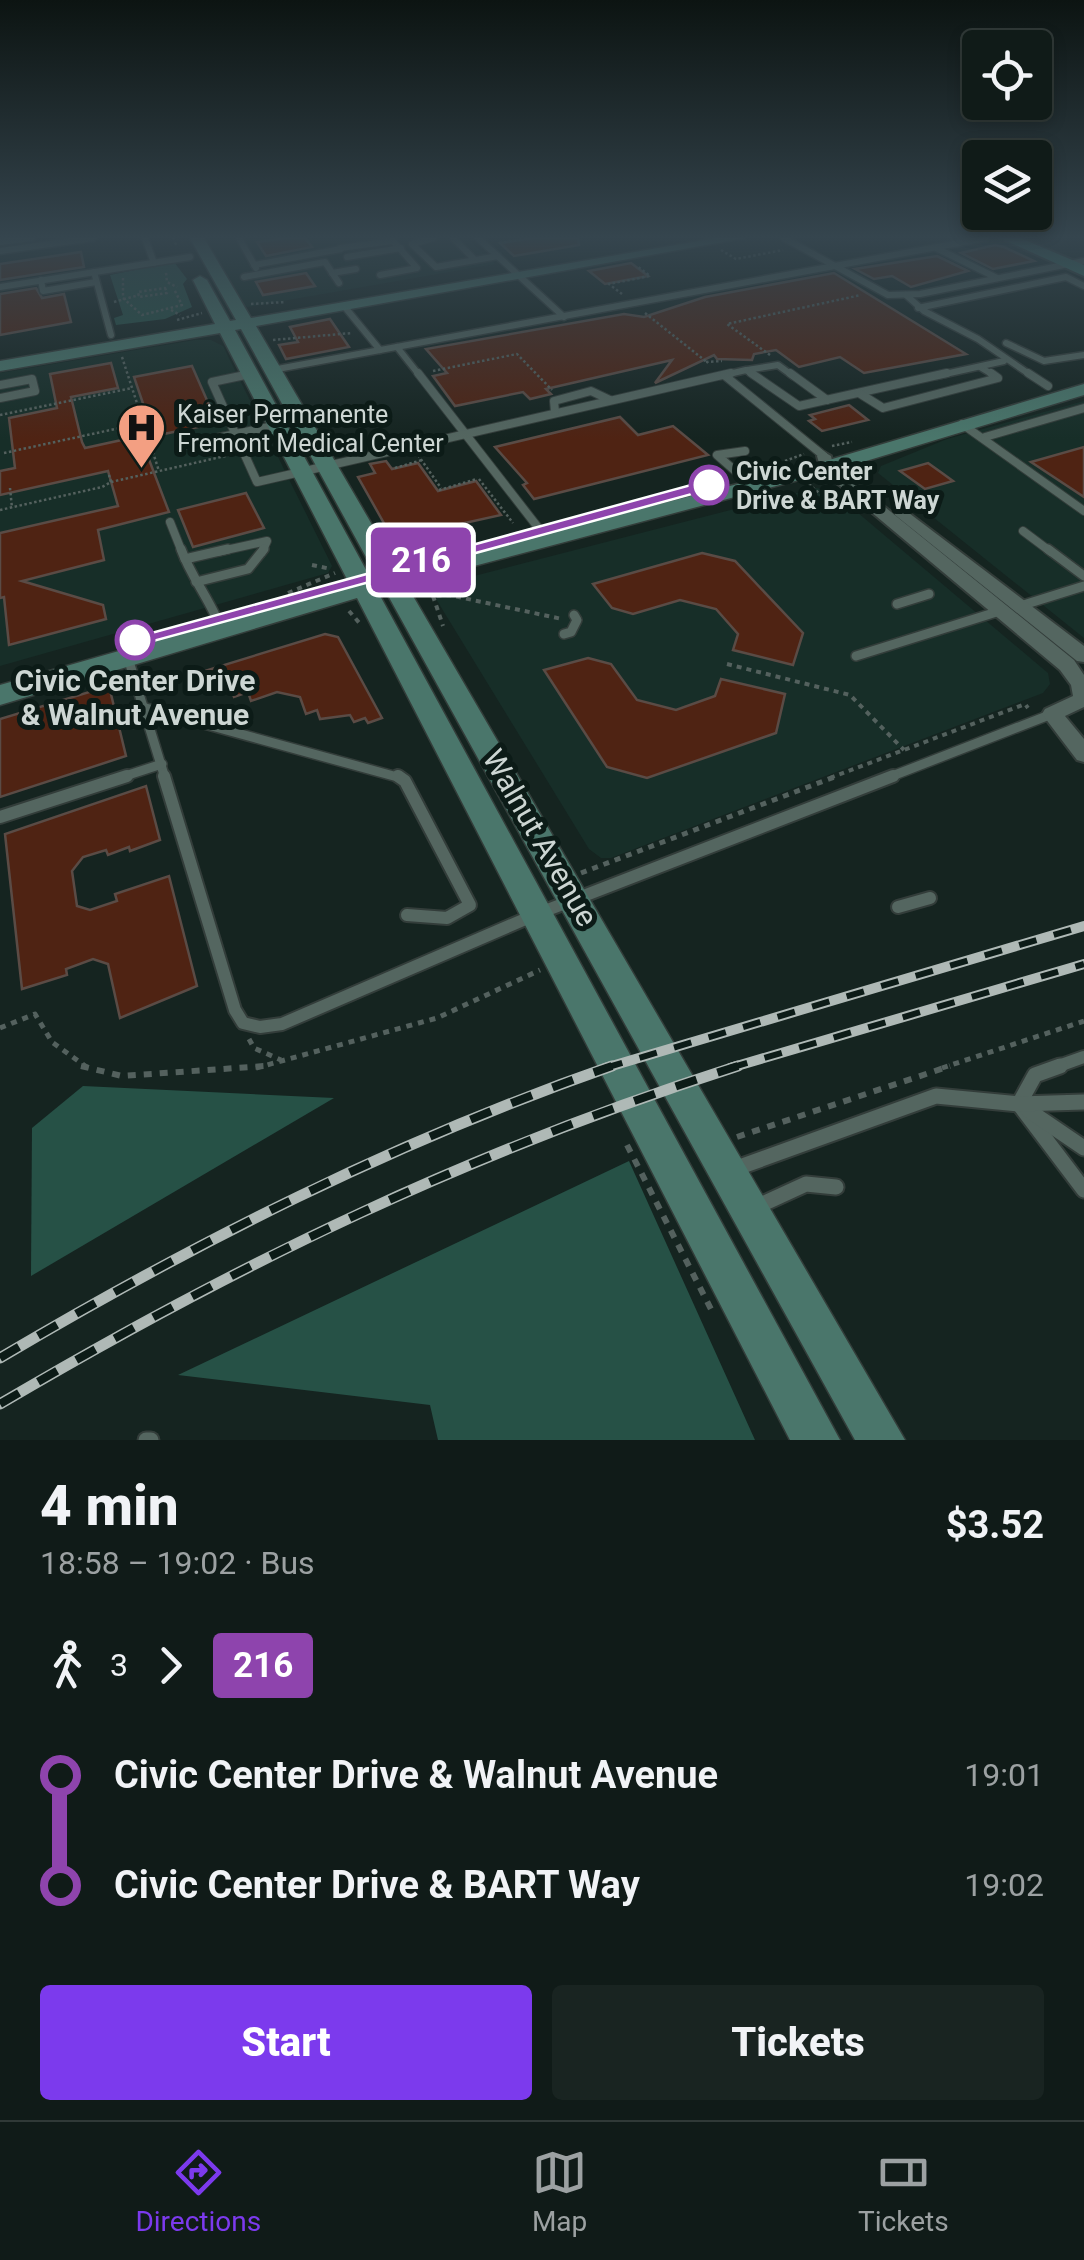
<!DOCTYPE html>
<meta charset="utf-8">
<style>
:root{--surface:#101b18;--page:#192421;--text:#f1f3f6;--muted:#9ca1a2;--line:#303937;--accent:#7c3aed}
body{margin:0;font-family:Roboto,sans-serif;background:var(--page);color:var(--text);height:100vh;display:flex;flex-direction:column;font-size:38px;white-space:nowrap}
*{box-sizing:border-box;margin:0}
p{font-size:32px;color:var(--muted)}
.icon{flex:none;width:55px;height:55px;fill:none;stroke:currentColor;stroke-width:2;stroke-linecap:round;stroke-linejoin:round}
.map{position:relative;height:1440px;overflow:hidden}
.panel{display:flex;flex-direction:column;background:var(--surface);flex:1}
.panel>*{flex:none}
.badge{padding:0 20px;border-radius:8px;font-size:35px;line-height:65px}
.tools{position:absolute;left:962px;top:30px;display:grid;gap:20px}
.tools a{display:grid;place-items:center;width:90px;height:90px;border-radius:10px;background:var(--surface);box-shadow:0 5px 15px #0003,0 0 0 2px var(--line);font-size:50px}
.map>.badge{position:absolute;translate:-50% -50%;box-shadow:0 0 0 5px #fff}
.legs{display:flex;align-items:center;gap:15px;height:110px;padding:0 40px;font-size:32px}
.legs p{margin-inline-start:auto}
.head{display:flex;align-items:center;justify-content:space-between;height:170px;padding:0 40px}
h1{font-size:55px;font-weight:800;line-height:75px}
.cta{display:flex;gap:20px;margin-top:auto;padding:20px 40px}
.cta a{flex:1;height:115px;border-radius:10px;background:var(--accent);color:#fff;font-size:40px;font-weight:800;line-height:115px;text-align:center}
.cta a+a{background:var(--page);color:var(--text)}
ul{padding:0 40px;list-style:none}
li{display:flex;align-items:center;gap:35px;height:110px;font-size:38px}
li i{display:grid;place-items:center;width:15px;height:100%;margin:0 12px;background:currentColor}
li i::after{content:'';width:25px;height:25px;margin:-12px;border:8px solid;border-radius:50%;background:var(--surface)}
li p{margin-inline-start:auto}
li:first-child i{background:linear-gradient(#0000 50%,currentColor 0)}
li:last-child i{background:linear-gradient(currentColor 50%,#0000 0)}
.tab-bar{display:flex;justify-content:space-around;align-items:center;height:140px;border-top:2px solid var(--line);background:var(--surface);font-size:28px;color:var(--muted)}
.tab-bar a{display:grid;justify-items:center;gap:5px}
.tab-bar .current{color:var(--accent)}
.map>svg:first-child{display:block}
.built{fill:#172e28}
.green{fill:#265146}
.building{fill:#4f2313;stroke:#5a4b45;stroke-width:2.5}
.lines{fill:none;stroke-linecap:round;stroke-linejoin:round}
.service-far4-casing{stroke:#333d3a;stroke-width:9}
.service-far3-casing{stroke:#333d3a;stroke-width:10}
.service-far2-casing{stroke:#333d3a;stroke-width:12}
.service-far1-casing{stroke:#333d3a;stroke-width:16}
.service-casing{stroke:#333d3a;stroke-width:19}
.minor-casing{stroke:#333d3a;stroke-width:4}
.secondary-casing{stroke:#333d3a;stroke-width:3}
.primary-casing{stroke:#333d3a;stroke-width:4}
.path-far3{stroke:#54615e;stroke-width:2.5;stroke-dasharray:2.5 2.5;stroke-linecap:butt}
.path-far2{stroke:#54615e;stroke-width:4;stroke-dasharray:5 5;stroke-linecap:butt}
.path-far1{stroke:#54615e;stroke-width:5;stroke-dasharray:6 6;stroke-linecap:butt}
.path{stroke:#54615e;stroke-width:6;stroke-dasharray:8 8;stroke-linecap:butt}
.service-far4{stroke:#546660;stroke-width:6}
.service-far3{stroke:#546660;stroke-width:8}
.service-far2{stroke:#546660;stroke-width:9}
.service-far1{stroke:#546660;stroke-width:12}
.service{stroke:#546660;stroke-width:15}
.minor{fill:#546660;fill-rule:evenodd}
.secondary{fill:#4a766b;fill-rule:evenodd}
.primary{fill:#408676;fill-rule:evenodd}
.rail-far1-casing{stroke:#afb9b6;stroke-width:10}
.rail-casing{stroke:#afb9b6;stroke-width:11}
.rail-far1{stroke:#0c1b17;stroke-width:6;stroke-dasharray:18;stroke-linecap:butt}
.rail{stroke:#0c1b17;stroke-width:8;stroke-dasharray:22;stroke-linecap:butt}
.line-1{fill:#8e44ad;stroke:#fff;stroke-width:2.5}
.stop-1-dot{fill:#fff;stroke:#8e44ad;stroke-width:5}
.labels{text-anchor:middle;stroke-width:10;stroke-linejoin:round;paint-order:stroke}
.far-poi-label{font-size:25px;fill:#cdd6d3;stroke:#0c1b17;text-anchor:start}
.far-stop-label{font-size:25px;font-weight:bold;fill:#cdd6d3;stroke:#0c1b17;text-anchor:start}
.stop-label{font-size:30px;font-weight:bold;fill:#cdd6d3;stroke:#0c1b17}
.street-label{font-size:30px;fill:#cdd6d3;stroke:#0c1b17}
</style>
<div class="map">
<svg width="1084" height="1440" viewBox="0 0 1084 1440">
<rect width="100%" height="100%" fill="#152420"/>
<!-- built -->
<g class="built">
<path d="M205,238H467L495,264L248,307L243,306Z"/>
<path d="M195,340H211L223,346L332,566L328,573L0,666V373Z"/>
<path d="M1084,401V638L878,473L881,466L947,439Z"/>
<path d="M816,488L832,491L1048,673L1050,684L1043,693L611,858H601L589,849L436,599L438,594L451,582Z"/>
</g>
<!-- green -->
<g class="green">
<path d="M174,262L187,279L183,284L192,307L165,319L116,325L114,318L123,315L110,275Z"/>
<path d="M83,1086L334,1098L31,1276L32,1128Z"/>
<path d="M629,1161L755,1440H438L430,1405L178,1375Z"/>
</g>
<!-- building -->
<g class="building">
<path d="M288,238H305L312,247L266,256L257,242Z"/>
<path d="M535,238H578L579,245L514,256L500,243Z"/>
<path d="M995,245L1004,247L1034,261L993,269L961,253Z"/>
<path d="M81,252L84,267L0,280V264Z"/>
<path d="M937,256L968,271L911,287L892,276L874,279L855,269Z"/>
<path d="M631,263L648,276L605,284L589,271Z"/>
<path d="M306,273L315,286L263,295L256,282Z"/>
<path d="M834,273L966,354L864,373L840,357L799,367L776,350L754,354L752,360L717,359L714,355L655,383L672,360L546,389L551,394L530,399L523,392L455,406L433,376L447,373L426,349L624,314L644,317L705,297Z"/>
<path d="M36,288L42,298L64,294L71,322L0,335V294Z"/>
<path d="M330,319L349,347L286,359L279,345L298,342L290,327Z"/>
<path d="M111,363L118,388L71,397L82,442L85,448L140,436L169,512L98,530L104,560L22,581L103,605L106,619L9,645L4,597L0,598V533L118,506L108,471L0,495V471L15,468L9,418L57,408L50,374Z"/>
<path d="M192,366L217,423L154,436L134,377Z"/>
<path d="M849,405L868,420L822,431L809,421L815,419L810,415Z"/>
<path d="M620,417L638,435L673,426L708,455L534,499L523,485L527,483L495,447Z"/>
<path d="M1084,447V497L1031,462Z"/>
<path d="M386,461L392,469L418,463L438,491L476,481L501,515L397,538L389,524L385,525L358,477L375,473L370,464Z"/>
<path d="M928,463L942,473L953,481L925,489L900,471Z"/>
<path d="M246,493L264,528L193,547L178,510Z"/>
<path d="M702,553L735,561L803,633L793,665L733,650L738,634L716,609L680,600L633,614L612,608L593,584Z"/>
<path d="M325,634L338,637L382,718L368,723L365,718L354,722L350,715L320,719L317,710L306,714L300,697L277,692L251,701L248,692L234,697L231,689L223,692L221,686H202L198,673Z"/>
<path d="M588,658L611,664L637,700L676,710L715,696L721,679L785,694L776,733L647,778L607,767L544,670Z"/>
<path d="M109,686L126,756L0,797V719Z"/>
<path d="M146,786L160,840L130,851L129,847L108,855L106,850L83,857L72,871L77,906L90,910L117,901L115,894L169,876L197,986L120,1018L108,964L93,959L66,969L67,975L22,989L5,834Z"/>
</g>
<g class="lines">
<defs>
<g id="service-far4">
<path d="M145,238L154,263"/>
<path d="M239,238L256,268"/>
<path d="M433,238L412,244L436,267L498,256"/>
<path d="M453,238L475,260"/>
<path d="M478,238L564,317"/>
<path d="M784,238L888,295L920,294L1084,261"/>
<path d="M0,242L32,238"/>
<path d="M340,248L393,241L417,268L380,275"/>
<path d="M936,248L997,278"/>
<path d="M0,251L93,238"/>
<path d="M347,257L401,248"/>
<path d="M254,265L341,249"/>
<path d="M94,272L111,335"/>
<path d="M332,273L356,269"/>
<path d="M244,277L325,262L339,283"/>
<path d="M41,280L43,291L96,282"/>
<path d="M0,287L190,257"/>
<path d="M906,295L924,311L978,339L1032,376"/>
<path d="M344,306L380,350"/>
<path d="M918,308L1066,277L1084,286"/>
<path d="M1006,343L1044,361L1084,355"/>
<path d="M397,347L420,376"/>
<path d="M980,367L995,376"/>
<path d="M272,370L986,238"/>
<path d="M747,370L778,365L793,376"/>
<path d="M241,376L250,374"/>
<path d="M720,376L746,370L755,376"/>
<path d="M936,376L1004,361"/>
</g>
<g id="service-far3">
<path d="M418,373L540,530"/>
<path d="M751,373L799,406L947,373"/>
<path d="M790,373L827,400"/>
<path d="M1028,373L1048,386"/>
<path d="M250,374L212,382L257,482L731,373"/>
<path d="M724,375L824,456"/>
<path d="M0,385L32,379L35,391L0,398"/>
<path d="M859,393L883,408L998,378L991,373"/>
<path d="M555,412L554,401L591,391L610,400"/>
<path d="M962,424L1084,511"/>
<path d="M985,437L1084,408"/>
<path d="M184,445L278,425"/>
<path d="M741,476L717,455L745,451"/>
<path d="M170,522L182,552"/>
<path d="M1023,531L1051,552"/>
<path d="M217,552L267,541L262,552"/>
</g>
<g id="service-far2">
<path d="M181,549C190,574 205,593 216,617"/>
<path d="M1048,549L1084,576"/>
<path d="M185,559L228,549"/>
<path d="M196,582L248,569L264,549"/>
<path d="M897,604L929,594"/>
<path d="M1020,606L1084,586"/>
<path d="M564,634L571,632L577,620L574,615"/>
<path d="M856,656L1003,610"/>
<path d="M128,658L165,778"/>
<path d="M146,708L401,778"/>
<path d="M119,778L162,764"/>
<path d="M887,778L1052,714"/>
</g>
<g id="service-far1">
<path d="M164,776L235,1010L243,1023L260,1027L282,1024L537,914L893,776"/>
<path d="M398,776L405,781L470,905L447,918L407,915"/>
<path d="M0,817L127,776"/>
<path d="M898,907L930,898"/>
<path d="M1053,1068L1084,1057"/>
</g>
<g id="service">
<path d="M1019,1104L1084,1190"/>
<path d="M1019,1104L1035,1075L1060,1066"/>
<path d="M1028,1110L1084,1148"/>
<path d="M734,1169L936,1096L1019,1104L1084,1102"/>
<path d="M758,1206L806,1184L836,1187"/>
<path d="M146,1440H151"/>
</g>
<g id="minor">
<path d="M824,452L831,456L833,465L1074,660L1084,675V707L1065,716L1084,739V762L1077,760L1042,714L1045,709L1073,696L1071,685L1060,670L821,470L817,456Z"/>
<path d="M901,507L1084,646V662L1077,661L895,515V509Z"/>
</g>
<path id="secondary" d="M190,238H204L251,318L716,238H745L256,326L399,571L819,463L1084,384V395L833,471L406,584L905,1440H855L385,590L378,592L840,1440H790L357,598L0,705V685L350,585L220,333L0,371V361L215,324L193,280L200,276L207,280L230,321L236,320ZM241,329L377,577L371,579L235,330Z"/>
<path id="primary" d="M1000,238H1020L1084,265V276Z"/>
</defs>
<!-- service-far4 casing -->
<use href="#service-far4" class="service-far4-casing"/>
<!-- service-far3 casing -->
<use href="#service-far3" class="service-far3-casing"/>
<!-- service-far2 casing -->
<use href="#service-far2" class="service-far2-casing"/>
<!-- service-far1 casing -->
<use href="#service-far1" class="service-far1-casing"/>
<!-- service casing -->
<use href="#service" class="service-casing"/>
<!-- minor casing -->
<use href="#minor" class="minor-casing"/>
<!-- secondary casing -->
<use href="#secondary" class="secondary-casing"/>
<!-- primary casing -->
<use href="#primary" class="primary-casing"/>
<!-- path-far3 -->
<g class="path-far3">
<path d="M173,238L177,247"/>
<path d="M499,243L523,239"/>
<path d="M721,250L736,259L783,250"/>
<path d="M166,273L167,282L177,287"/>
<path d="M123,278V298L142,315L182,305L174,289"/>
<path d="M165,288L167,293L139,297L138,292Z"/>
<path d="M622,294L609,284L650,276L637,266"/>
<path d="M114,302L139,295"/>
<path d="M251,304L286,302"/>
<path d="M171,310L180,315"/>
<path d="M645,313L708,363"/>
<path d="M177,320L202,313"/>
<path d="M273,340L352,333"/>
<path d="M770,355L727,324L861,295"/>
<path d="M122,357L159,471"/>
<path d="M706,362L722,361"/>
<path d="M433,371L517,354L552,390"/>
<path d="M0,415L132,388"/>
<path d="M832,446L852,442"/>
<path d="M4,453L143,423"/>
<path d="M418,455L441,488"/>
<path d="M785,461L804,454"/>
<path d="M395,468L422,460"/>
<path d="M479,479L513,523"/>
<path d="M111,482L234,454"/>
<path d="M809,484L821,495L834,491"/>
<path d="M10,488L12,508"/>
<path d="M439,490L477,479"/>
<path d="M0,510L102,487L111,482L109,475"/>
<path d="M393,540L406,552"/>
<path d="M397,552L428,544"/>
</g>
<!-- path-far2 -->
<g class="path-far2">
<path d="M397,552L407,549"/>
<path d="M399,555L424,554"/>
<path d="M312,565L331,569"/>
<path d="M424,589L435,591L433,596L449,595L562,619"/>
<path d="M435,591L439,587L452,590L449,595"/>
<path d="M288,593L335,573"/>
<path d="M433,596L443,626"/>
<path d="M349,611L362,626"/>
<path d="M727,664L850,695L904,750"/>
<path d="M830,778L1025,704L1028,708"/>
</g>
<!-- path-far1 -->
<g class="path-far1">
<path d="M581,873L837,776"/>
<path d="M0,1028L35,1014L52,1042L88,1068"/>
<path d="M249,1039L254,1048L281,1060"/>
<path d="M256,1068L437,1018L540,970"/>
<path d="M942,1068L1084,1021"/>
</g>
<!-- path -->
<g class="path">
<path d="M81,1066L122,1076L265,1066"/>
<path d="M737,1137L950,1066"/>
<path d="M627,1145L714,1315"/>
</g>
<!-- service-far4 -->
<use href="#service-far4" class="service-far4"/>
<!-- service-far3 -->
<use href="#service-far3" class="service-far3"/>
<!-- service-far2 -->
<use href="#service-far2" class="service-far2"/>
<!-- service-far1 -->
<use href="#service-far1" class="service-far1"/>
<!-- service -->
<use href="#service" class="service"/>
<!-- minor -->
<use href="#minor" class="minor"/>
<!-- secondary -->
<use href="#secondary" class="secondary"/>
<!-- primary -->
<use href="#primary" class="primary"/>
<defs>
<g id="rail-far1">
<path d="M605,1068L1084,926"/>
<path d="M730,1068L1084,964"/>
</g>
<g id="rail">
<path d="M0,1358C196,1242 396,1141 612,1066"/>
<path d="M0,1404C243,1261 469,1152 738,1066"/>
</g>
</defs>
<!-- rail-far1 casing -->
<use href="#rail-far1" class="rail-far1-casing"/>
<!-- rail casing -->
<use href="#rail" class="rail-casing"/>
<!-- rail-far1 -->
<use href="#rail-far1" class="rail-far1"/>
<!-- rail -->
<use href="#rail" class="rail"/>
</g>
<!-- sky -->
<linearGradient id="sky" x2="0" y2="1"><stop stop-color="#0c1412"/><stop offset="0.54" stop-color="#35454e"/><stop offset="1" stop-color="#35454e" stop-opacity="0"/></linearGradient>
<rect width="1084" height="439" fill="url(#sky)"/>
<!-- line-1 -->
<path class="line-1" d="M709,480L716,485L714,488L135,646L126,640Z"/>
<!-- icons -->
<defs>
<symbol id="hospital-pin" viewBox="-11 -11 22 30"><path d="M0 17L-7.5 6A9.5 9.5 0 1 1 7.5 6Z" fill="#f39f82" stroke="#0c1b17"/><path d="M-5-5h3v3.5h4V-5h3V5h-3V1.5h-4V5h-3Z" fill="#111"/></symbol>
</defs>
<g fill-rule="evenodd">
<use href="#hospital-pin" x="114" y="400" width="55" height="75"/>
</g>
<!-- markers -->
<g class="stop-1-dot">
<circle cx="709" cy="485" r="18"/>
<circle cx="135" cy="640" r="18"/>
</g>
<g class="labels">
<!-- far-poi labels -->
<g class="far-poi-label">
<text x="177" y="423">Kaiser Permanente<tspan x="177" dy="29">Fremont Medical Center</tspan></text>
</g>
<!-- far-stop labels -->
<g class="far-stop-label">
<text x="736" y="480">Civic Center<tspan x="736" dy="29">Drive &amp; BART Way</tspan></text>
</g>
<!-- stop labels -->
<g class="stop-label">
<text x="135" y="691">Civic Center Drive<tspan x="135" dy="34">&amp; Walnut Avenue</tspan></text>
</g>
<!-- street labels -->
<g class="street-label">
<text transform="translate(540 838) rotate(60)" y="10">Walnut Avenue</text>
</g>
</g>
</svg>
<div class="tools">
<a><svg class="icon" aria-label="locate" viewBox="0 0 24 24"><circle cx="12" cy="12" r="6"/><path d="M12 2v4M12 18v4M2 12h4M18 12h4"/></svg></a>
<a><svg class="icon" aria-label="layers" viewBox="0 0 24 24"><path d="M12 4l9 5-9 5-9-5zM3 14l9 5 9-5"/></svg></a>
</div>
<b class="badge" style="left:421px;top:560px;background:#8e44ad;color:#fff">216</b>
</div>
<section class="panel">
<div class="head"><div><h1>4 min</h1><p>18:58 – 19:02 · Bus</p></div><b>$3.52</b></div>
<div class="legs"><svg class="icon" aria-label="walk" viewBox="0 0 24 24"><circle cx="13" cy="4" r="2"/><path d="M13 8l-2 6 4 7M11 14l-3 7M7 12l3-4h3l4 4"/></svg>3<svg class="icon" aria-label="forward" viewBox="0 0 24 24"><path d="M9 5l7 7-7 7"/></svg><b class="badge" style="background:#8e44ad;color:#fff">216</b></div>
<ul>
<li><i style="color:#8e44ad"></i><b>Civic Center Drive &amp; Walnut Avenue</b><p>19:01</p></li>
<li><i style="color:#8e44ad"></i><b>Civic Center Drive &amp; BART Way</b><p>19:02</p></li>
</ul>
<div class="cta"><a>Start</a><a>Tickets</a></div>
</section>
<nav class="tab-bar">
<a class="current"><svg class="icon" aria-label="directions" viewBox="0 0 24 24"><path d="M12 3l9 9-9 9-9-9zM9 14v-3h6M13 9l2 2-2 2"/></svg>Directions</a>
<a><svg class="icon" aria-label="map" viewBox="0 0 24 24"><path d="M3 6l6-2 6 2 6-2v14l-6 2-6-2-6 2zM9 4v14M15 6v14"/></svg>Map</a>
<a><svg class="icon" aria-label="tickets" viewBox="0 0 24 24"><path d="M3 7h18v10H3zM15 7v10"/></svg>Tickets</a>
</nav>
